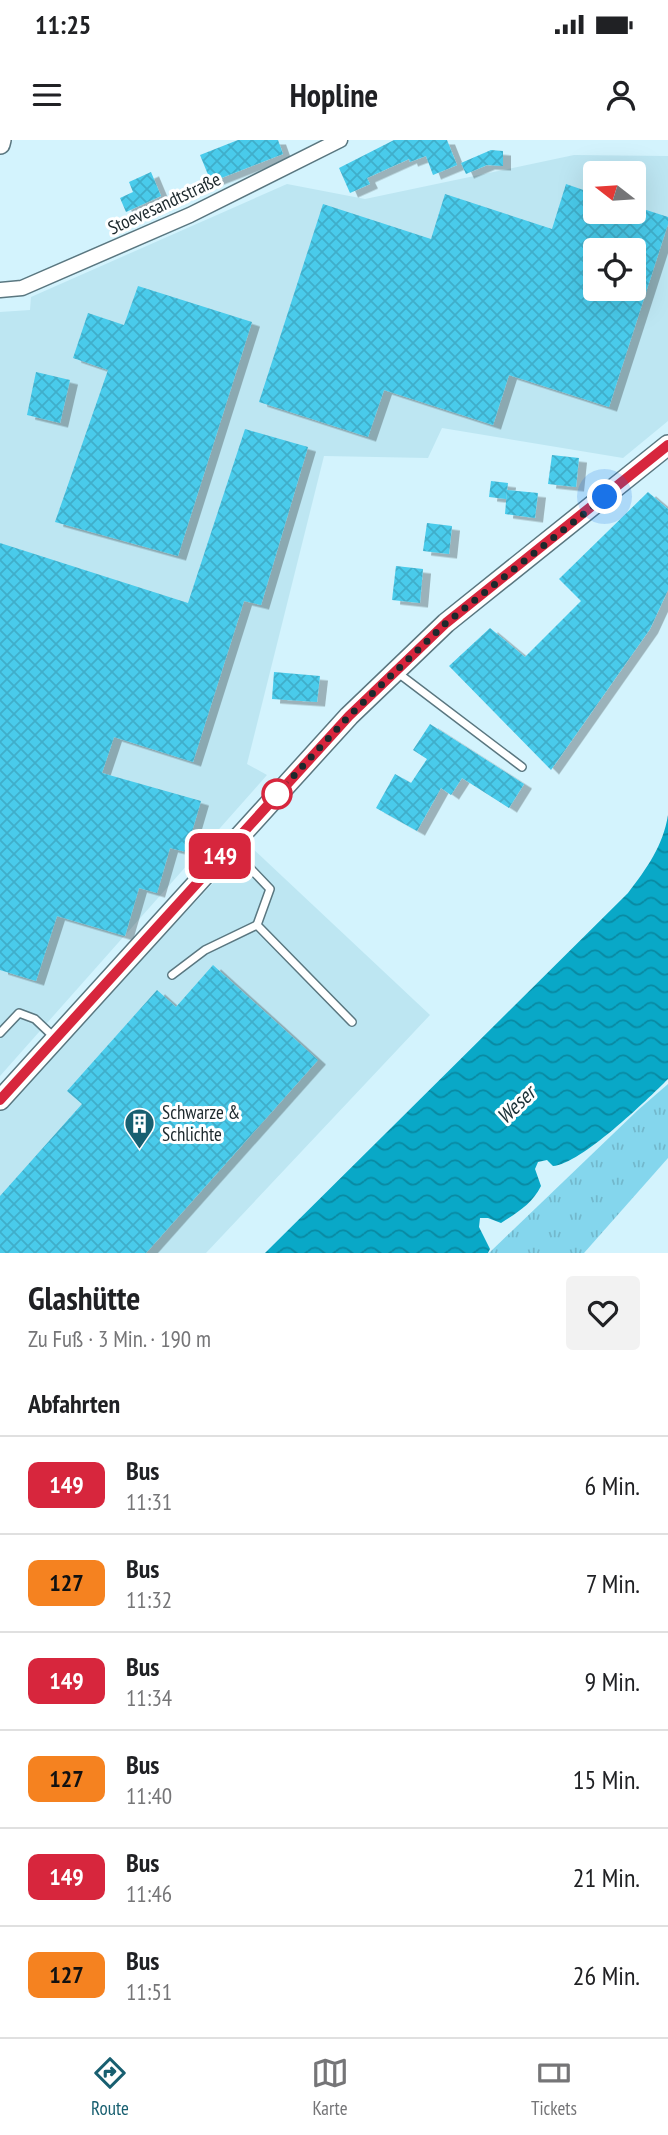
<!DOCTYPE html>
<html lang="de">
<meta charset="utf-8">
<style>
:root{--surface:#fff;--page:#f2f2f2;--text:#202124;--muted:#757577;--line:#e0e0e0;--accent:#185f70}
body{margin:0;font-family:"PT Sans Narrow",sans-serif;background:var(--page);color:var(--text);height:100vh;display:flex;flex-direction:column;font-size:26px;white-space:nowrap}
*{box-sizing:border-box;margin:0}
p{font-size:23px;color:var(--muted)}
.icon{flex:none;width:38px;height:38px;fill:none;stroke:currentColor;stroke-width:2;stroke-linecap:round;stroke-linejoin:round}
.map{position:relative;height:1113px;overflow:hidden}
.side{display:flex;flex-direction:column;background:var(--surface);flex:1}
.side>*{flex:none}
.badge{padding:0 14px;border-radius:10px;font-size:24px;line-height:46px}
.needle{width:46px;rotate:287deg}
.fabs{position:absolute;left:583px;top:21px;display:grid;gap:14px}
.fabs a{display:grid;place-items:center;width:63px;height:63px;border-radius:7px;background:var(--surface);box-shadow:0 7px 28px #0002;font-size:35px}
.you{position:absolute;width:35px;height:35px;margin:-18px;border:5px solid #fff;border-radius:50%;background:#1a73e8;box-shadow:0 0 0 10px #1a73e833}
.map>.badge{position:absolute;translate:-50% -50%;box-shadow:0 0 0 4px #fff}
h2{padding:0 28px;font-size:26px;line-height:63px}
.round{display:grid;place-items:center;flex:none;width:74px;height:74px;border-radius:7px;background:var(--page)}
.overview{display:flex;align-items:center;justify-content:space-between;height:119px;padding:0 28px}
h1{font-size:33px;font-weight:700;line-height:52px}
ul{padding:0;list-style:none}
li{display:flex;align-items:center;gap:21px;height:98px;padding:0 28px;border-top:2px solid var(--line)}
li div{flex:1}
li b{display:block;font-size:26px}
li em{font-style:normal}
li .badge{min-width:77px;font-weight:700;text-align:center}
.status{display:flex;justify-content:space-between;align-items:center;height:49px;padding:0 35px;background:var(--surface);direction:ltr}
.status svg{height:19px;fill:currentColor}
header{display:flex;justify-content:space-between;align-items:center;height:91px;padding:0 28px;background:var(--surface);font-size:32px;font-weight:700}
.tabs{display:flex;justify-content:space-around;align-items:center;height:98px;border-top:2px solid var(--line);background:var(--surface);font-size:19px;color:var(--muted)}
.tabs a{display:grid;justify-items:center;gap:4px}
.tabs .active{color:var(--accent)}
.map>svg:first-child{display:block}
.built{fill:#bde6f2;fill-rule:evenodd}
.grass{fill:url(#grass-tufts)}
.water{fill:url(#water-waves)}
.building{fill:url(#building-cross-hatch);fill-rule:evenodd;filter:url(#shadow)}
.lines{fill:none;stroke-linecap:round;stroke-linejoin:round}
.lane-casing{stroke:#5a7780;stroke-width:10}
.street-casing{stroke:#5a7780;stroke-width:17}
.secondary-casing{stroke:#5a7780;stroke-width:22}
.lane{stroke:#fff;stroke-width:7}
.street{stroke:#fff;stroke-width:14}
.secondary{stroke:#fff;stroke-width:19}
.line-casing{stroke:#fff;stroke-width:16}
.line{stroke:#d7263d;stroke-width:10}
.walk{stroke:#1d292d;stroke-width:7;stroke-dasharray:0 12.6}
.stop-dot{fill:#fff;stroke:#d7263d;stroke-width:3.5}
.labels{text-anchor:middle;stroke-width:6;stroke-linejoin:round;paint-order:stroke}
.street-label{font-size:19px;fill:#1d292d;stroke:#fff}
.poi-label{font-size:19px;fill:#1d292d;stroke:#fff;text-anchor:start}
.water-label{font-size:21px;font-style:italic;fill:#1b3137;stroke:#fff}
</style>
<div class="status"><b>11:25</b><svg viewBox="0 0 49 12"><path d="M0 12V9h3v3zM5 12V6h3v6zM10 12V3h3v9zM15 12V0h3v12zM26 1h20v11H26zM47 4h2v5h-2z"/></svg></div>
<header><svg class="icon" aria-label="menu" viewBox="0 0 24 24"><path d="M4 6h16M4 12h16M4 18h16"/></svg>Hopline<svg class="icon" aria-label="person" viewBox="0 0 24 24"><circle cx="12" cy="8" r="4"/><path d="M4 21q1-7 8-7t8 7"/></svg></header>
<div class="map">
<svg width="668" height="1113" viewBox="0 0 668 1113">
<defs>
<pattern id="grass-tufts" width="24" height="20" patternUnits="userSpaceOnUse" patternTransform="scale(1.75)"><rect width="24" height="20" fill="#84d6ed"/><path d="M3 7l-1-3M5 7V3M7 7l1-3M15 17l-1-3M17 17v-4M19 17l1-3" fill="none" stroke="#72b8cc"/></pattern>
<pattern id="water-waves" width="16" height="10" patternUnits="userSpaceOnUse" patternTransform="scale(1.75)"><rect width="16" height="10" fill="#09a8c7"/><path d="M0 5q4-4 8 0t8 0" fill="none" stroke="#0989a2"/></pattern>
<pattern id="building-cross-hatch" width="8" height="8" patternUnits="userSpaceOnUse" patternTransform="scale(1.75)"><rect width="8" height="8" fill="#48cbeb"/><path d="M0 0l8 8M0 8l8-8" fill="none" stroke="#3faeca"/></pattern>
<filter id="shadow"><feDropShadow dx="8" dy="4.5" stdDeviation="0" flood-color="#0004"/></filter>
</defs>
<rect width="100%" height="100%" fill="#d3f3fd"/>
<!-- built -->
<g class="built">
<path d="M574,15L668,16V281L623,318L442,288L428,318L324,316L247,624L267,635L0,936V172L30,170L31,157L287,44L365,59ZM595,33H634V72H595ZM595,110H634V149H595Z"/>
<path d="M249,705L430,875L206,1113H0V970Z"/>
</g>
<!-- grass -->
<path class="grass" d="M668,944V1018L584,1113H489L638,970Z"/>
<!-- water -->
<path class="water" d="M668,675V939C647,960 581,1024 553,1026L547,1020L538,1022L535,1029L541,1046C532,1064 518,1072 501,1083L488,1078H480L479,1087L490,1109L488,1113H265L628,753C647,728 663,706 668,675Z"/>
<!-- building -->
<g class="building">
<path d="M238,0H278L283,14L211,42L200,15Z"/>
<path d="M394,0H447L457,25L433,35L426,16L410,22L409,19L367,38L370,44L350,53L339,28Z"/>
<path d="M491,10L503,11V26L487,25L466,34L461,23Z"/>
<path d="M151,32L161,56L126,72L120,58L133,52L129,42Z"/>
<path d="M566,44L595,54V72H634V66L668,77V84L609,267L509,235L493,285L384,250L368,297L259,262L323,64L431,99L445,54L552,89ZM595,110H634V149H595Z"/>
<path d="M138,146L252,182L178,416L55,382L108,230L73,218L88,173L124,185Z"/>
<path d="M36,232L70,240L60,283L27,275Z"/>
<path d="M245,289L308,307L261,465L244,461L193,622L114,597L102,633L201,661L186,712L170,708L157,753L139,748L125,796L57,776L36,841L0,830V403L188,463Z"/>
<path d="M552,315L579,318L576,347L548,344Z"/>
<path d="M491,341L508,343L506,359L489,357Z"/>
<path d="M507,350L538,353L535,378L505,374Z"/>
<path d="M648,352L668,369V450L650,489L551,630L449,526L490,488L525,517L581,461L559,439Z"/>
<path d="M427,383L452,386L449,414L423,411Z"/>
<path d="M396,426L423,429L420,463L392,460Z"/>
<path d="M274,532L320,536L317,562L272,559Z"/>
<path d="M430,584L524,644L509,668L462,638L451,655L441,648L417,691L376,668L395,634L411,643L427,619L413,610Z"/>
<path d="M213,825L318,920L146,1113H0V1056L82,964L67,951L157,850L176,867Z"/>
</g>
<g class="lines">
<defs>
<g id="lane">
<path d="M398,533L522,627"/>
<path d="M230,707L270,749L257,785L352,882"/>
<path d="M172,835L205,810L257,785"/>
<path d="M0,893L19,873L35,879L55,898"/>
</g>
<path id="street" d="M0,150L22,148L190,75L340,0"/>
<g id="secondary">
<path d="M0,4L1,0"/>
<path d="M0,960L349,576L446,483L668,305"/>
</g>
</defs>
<!-- lane casing -->
<use href="#lane" class="lane-casing"/>
<!-- street casing -->
<use href="#street" class="street-casing"/>
<!-- secondary casing -->
<use href="#secondary" class="secondary-casing"/>
<!-- lane -->
<use href="#lane" class="lane"/>
<!-- street -->
<use href="#street" class="street"/>
<!-- secondary -->
<use href="#secondary" class="secondary"/>
</g>
<g class="lines">
<defs>
<path id="line" d="M0,960L349,576L446,483L668,305"/>
</defs>
<!-- line casing -->
<use href="#line" class="line-casing"/>
<!-- line -->
<use href="#line" class="line"/>
<!-- walk -->
<path class="walk" d="M277,654L349,576L446,483L605,357"/>
</g>
<!-- icons -->
<defs>
<symbol id="building-pin" viewBox="-11 -11 22 30"><path d="M0 17L-7.5 6A9.5 9.5 0 1 1 7.5 6Z" fill="#185f70" stroke="#fff"/><path d="M-4-6H4V6H1V3H-1V6H-4ZM-2.5-4.3h1.7v1.8h-1.7ZM.8-4.3h1.7v1.8H.8ZM-2.5-1h1.7V.8h-1.7ZM.8-1h1.7V.8H.8Z" fill="#fff"/></symbol>
</defs>
<g fill-rule="evenodd">
<use href="#building-pin" x="122" y="966" width="35" height="47"/>
</g>
<!-- markers -->
<circle class="stop-dot" cx="277" cy="654" r="14"/>
<g class="labels">
<!-- street labels -->
<g class="street-label">
<text transform="translate(164 63) rotate(-25)" y="7">Stoevesandtstraße</text>
</g>
<!-- poi labels -->
<g class="poi-label">
<text x="162" y="979">Schwarze &amp;<tspan x="162" dy="22">Schlichte</tspan></text>
</g>
<!-- water labels -->
<g class="water-label">
<text transform="translate(516 965) rotate(-44)" y="7">Weser</text>
</g>
</g>
</svg>
<div class="fabs">
<a><svg class="needle" viewBox="-14 -14 28 28"><path d="M0-13l5 13h-10z" fill="#e53935"/><path d="M0 13l5-13h-10z" fill="#757577"/></svg></a>
<a><svg class="icon" aria-label="locate" viewBox="0 0 24 24"><circle cx="12" cy="12" r="6"/><path d="M12 2v4M12 18v4M2 12h4M18 12h4"/></svg></a>
</div>
<div class="you" style="left:605px;top:357px"></div>
<b class="badge" style="left:220px;top:716px;background:#d7263d;color:#fff">149</b>
</div>
<section class="side">
<div class="overview"><div><h1>Glashütte</h1><p>Zu Fuß · 3 Min. · 190 m</p></div><a class="round"><svg class="icon" aria-label="heart" viewBox="0 0 24 24"><path d="M12 20l-8-8c-3-5 5-10 8-4 3-6 11-1 8 4z"/></svg></a></div>
<h2>Abfahrten</h2>
<ul>
<li><span class="badge" style="background:#d7263d;color:#fff">149</span><div><b>Bus</b><p>11:31</p></div><em>6 Min.</em></li>
<li><span class="badge" style="background:#f58220;color:#111">127</span><div><b>Bus</b><p>11:32</p></div><em>7 Min.</em></li>
<li><span class="badge" style="background:#d7263d;color:#fff">149</span><div><b>Bus</b><p>11:34</p></div><em>9 Min.</em></li>
<li><span class="badge" style="background:#f58220;color:#111">127</span><div><b>Bus</b><p>11:40</p></div><em>15 Min.</em></li>
<li><span class="badge" style="background:#d7263d;color:#fff">149</span><div><b>Bus</b><p>11:46</p></div><em>21 Min.</em></li>
<li><span class="badge" style="background:#f58220;color:#111">127</span><div><b>Bus</b><p>11:51</p></div><em>26 Min.</em></li>
</ul>
</section>
<nav class="tabs">
<a class="active"><svg class="icon" aria-label="directions" viewBox="0 0 24 24"><path d="M12 3l9 9-9 9-9-9zM9 14v-3h6M13 9l2 2-2 2"/></svg>Route</a>
<a><svg class="icon" aria-label="map" viewBox="0 0 24 24"><path d="M3 6l6-2 6 2 6-2v14l-6 2-6-2-6 2zM9 4v14M15 6v14"/></svg>Karte</a>
<a><svg class="icon" aria-label="tickets" viewBox="0 0 24 24"><path d="M3 7h18v10H3zM15 7v10"/></svg>Tickets</a>
</nav>
